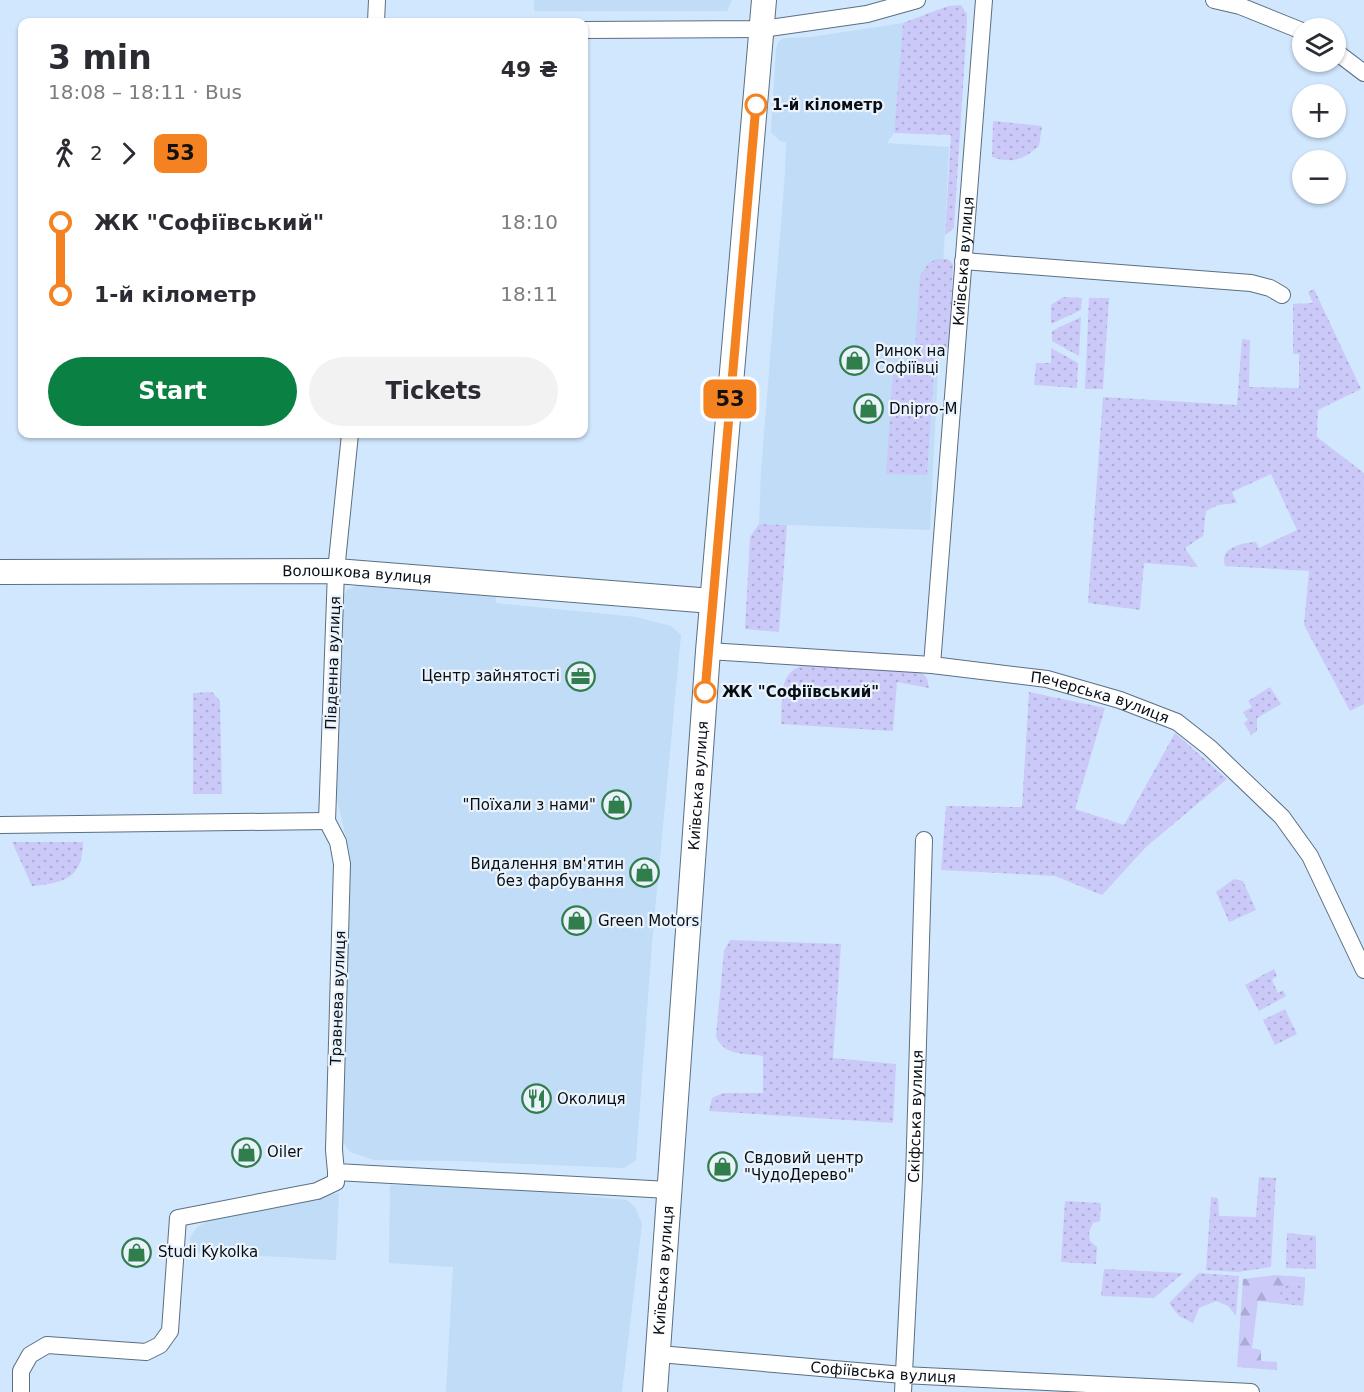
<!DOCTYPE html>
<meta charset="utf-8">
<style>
:root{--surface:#fff;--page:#f2f2f3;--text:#2b2b33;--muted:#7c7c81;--accent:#0b8043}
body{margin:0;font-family:"DejaVu Sans",sans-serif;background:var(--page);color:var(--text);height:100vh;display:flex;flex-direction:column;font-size:22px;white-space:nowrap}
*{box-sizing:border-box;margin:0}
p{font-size:20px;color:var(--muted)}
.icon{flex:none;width:33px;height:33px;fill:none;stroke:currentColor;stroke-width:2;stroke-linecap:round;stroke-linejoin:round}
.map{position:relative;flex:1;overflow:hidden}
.sheet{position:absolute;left:18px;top:18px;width:570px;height:420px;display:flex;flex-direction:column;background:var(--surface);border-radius:12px;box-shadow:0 2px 4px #0004}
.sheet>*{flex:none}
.badge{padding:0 12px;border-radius:9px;font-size:21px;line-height:39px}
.controls{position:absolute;left:1292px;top:18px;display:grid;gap:12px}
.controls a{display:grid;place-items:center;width:54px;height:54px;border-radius:50%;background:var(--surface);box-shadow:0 2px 4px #0004;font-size:30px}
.map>.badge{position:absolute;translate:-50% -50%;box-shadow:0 0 0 3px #fff}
.legs{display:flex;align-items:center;gap:9px;height:66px;padding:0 30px;font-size:20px}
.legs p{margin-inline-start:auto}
.head{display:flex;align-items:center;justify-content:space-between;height:102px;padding:0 30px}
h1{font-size:33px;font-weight:700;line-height:45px}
.primary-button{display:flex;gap:12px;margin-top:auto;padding:12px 30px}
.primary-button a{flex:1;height:69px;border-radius:36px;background:var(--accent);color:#fff;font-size:24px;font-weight:700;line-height:69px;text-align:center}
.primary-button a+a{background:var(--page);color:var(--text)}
ul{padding:0 30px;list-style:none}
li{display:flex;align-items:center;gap:21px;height:72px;font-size:22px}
li i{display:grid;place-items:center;width:9px;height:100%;margin:0 8px;background:currentColor}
li i::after{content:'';width:15px;height:15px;margin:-8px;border:4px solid;border-radius:50%;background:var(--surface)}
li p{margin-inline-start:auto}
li:first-child i{background:linear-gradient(#0000 50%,currentColor 0)}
li:last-child i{background:linear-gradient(currentColor 50%,#0000 0)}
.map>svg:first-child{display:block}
.built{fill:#c0dcf7}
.grass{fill:url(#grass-dots)}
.forest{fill:url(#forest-firs)}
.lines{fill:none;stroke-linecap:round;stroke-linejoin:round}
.street-casing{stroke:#5b6f82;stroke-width:18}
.secondary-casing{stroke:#5b6f82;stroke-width:26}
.street{stroke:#fff;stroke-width:16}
.secondary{stroke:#fff;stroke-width:24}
.line-1-casing{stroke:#fff;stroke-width:14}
.line-1{stroke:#f58220;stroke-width:9}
.stop-1-dot{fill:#fff;stroke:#f58220;stroke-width:3}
.labels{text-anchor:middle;stroke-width:4.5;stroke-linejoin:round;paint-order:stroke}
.stop-label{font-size:15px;font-weight:bold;fill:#070e15;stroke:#eaf3fc;text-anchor:start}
.street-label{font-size:15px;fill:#070e15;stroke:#eaf3fc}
.poi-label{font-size:15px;fill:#070e15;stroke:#eaf3fc;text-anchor:start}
</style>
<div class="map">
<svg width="1364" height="1392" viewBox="0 0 1364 1392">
<defs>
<pattern id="grass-dots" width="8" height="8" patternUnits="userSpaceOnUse" patternTransform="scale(1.5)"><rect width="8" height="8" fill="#cbc9f8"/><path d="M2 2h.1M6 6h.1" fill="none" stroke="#adabd4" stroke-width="1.8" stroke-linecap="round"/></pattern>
<pattern id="forest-firs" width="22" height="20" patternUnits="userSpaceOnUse" patternTransform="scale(1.5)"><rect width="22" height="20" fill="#cbc9f8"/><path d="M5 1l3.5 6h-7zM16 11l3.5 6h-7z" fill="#adabd4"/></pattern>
</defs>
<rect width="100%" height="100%" fill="#d1e7fe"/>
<!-- built -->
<g class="built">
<path d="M534,0H732L727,11H534Z"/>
<path d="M903,23L894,133L887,143L949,147L930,530L759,524L761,471L785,173L786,142L780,141L771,132L776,48L779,41L784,38L811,37Z"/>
<path d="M364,582L495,591L496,603L636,617L671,626L681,635L652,943L636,1160L624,1168L455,1161L374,1160L350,1152L342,1141L350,868L349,850L333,783L343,597L347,590Z"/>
<path d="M390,1185L492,1186L627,1200L635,1207L642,1224L622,1392H446L453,1267L389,1263Z"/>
<path d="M339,1193L336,1260L189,1252L190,1238L197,1227L215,1217Z"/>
</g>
<!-- grass -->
<g class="grass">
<path d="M961,5L967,14V23L954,228L945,235L951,135L894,133L903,23L948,6Z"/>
<path d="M993,121L1042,126L1039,146C1022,160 1013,164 992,157Z"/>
<path d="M936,259H948L953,264L949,347L935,352L927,475L886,474L893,374L913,375L920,276L928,264Z"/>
<path d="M1314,289L1361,389L1318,410L1317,437L1364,473V704L1350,711L1304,625L1309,571L1225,566C1219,547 1242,543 1256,542L1259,548L1297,530L1271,474L1232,492L1237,503L1218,505L1206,511L1203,536L1185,548L1198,567L1144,563L1140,610L1088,603L1103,397L1237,405L1242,339L1250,340L1249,387L1299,388V354H1293V304L1313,303L1308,292Z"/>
<path d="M1063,297L1082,298L1081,310L1051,324V305Z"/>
<path d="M1089,298H1109L1103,389H1085Z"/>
<path d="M1081,317L1079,356L1052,341V331Z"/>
<path d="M1051,348L1078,363L1077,388L1034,385L1036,363H1051Z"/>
<path d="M759,524L787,525L779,632L745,629L750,537Z"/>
<path d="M808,664L921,672L927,678L929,688L897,682L893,731L781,724C783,697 776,671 808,664Z"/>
<path d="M1270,687L1281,704L1257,718V731L1251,735L1244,723L1248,720L1243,712L1252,707L1248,701Z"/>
<path d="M212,692L220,701L222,794H193V693Z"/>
<path d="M1029,692L1105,708L1075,809L1124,825L1175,733L1227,779L1146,847L1102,895L1055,876L941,870L946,806L1022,807Z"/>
<path d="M12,842H83C83,878 64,883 32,886Z"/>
<path d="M1234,879L1243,881L1256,910L1229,922L1216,892Z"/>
<path d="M730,940L841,944L833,1058L896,1064L893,1123L709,1111L712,1098L723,1093H763V1056C745,1053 723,1056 716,1036L724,951Z"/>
<path d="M1274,969L1277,976L1272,980L1278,993L1283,990L1286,996L1259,1011L1245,985Z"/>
<path d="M1285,1009L1297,1034L1275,1045L1263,1020Z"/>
<path d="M1259,1177L1276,1178L1271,1267L1238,1272L1206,1270L1211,1197L1218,1198L1219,1216L1256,1217Z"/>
<path d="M1065,1201L1101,1203L1100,1221L1093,1223L1089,1232L1090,1241L1097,1247L1096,1264L1061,1262Z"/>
<path d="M1287,1233L1316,1236V1269L1286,1268Z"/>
<path d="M1104,1269L1183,1273L1154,1298L1101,1296Z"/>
<path d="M1199,1273L1239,1276L1236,1316L1228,1306L1216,1301L1199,1308L1193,1323L1179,1316L1169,1303Z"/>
<path d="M1284,1283L1305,1284L1303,1306L1276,1303Z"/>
</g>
<!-- forest -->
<path class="forest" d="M1275,1275L1305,1277V1284L1285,1283L1276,1303L1258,1301L1252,1348L1261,1350V1361L1277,1362V1370L1237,1367L1243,1279Z"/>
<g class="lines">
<defs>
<g id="street">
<path d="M1214,0L1240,6L1302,31"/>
<path d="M376,22L377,0"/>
<path d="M584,30L762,29L867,14L917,0"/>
<path d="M1335,51L1364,73"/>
<path d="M963,261L1251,283L1270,288L1282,295"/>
<path d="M350,434L336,571L327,821L338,842L342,864L334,1150L336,1172L669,1190"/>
<path id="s1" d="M708,651L932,665L1047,679L1120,700L1177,722L1210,748L1282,817L1310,856L1364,970"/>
<path id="s2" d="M932,665L984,0"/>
<path d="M0,825L327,821"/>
<path id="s3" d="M659,1354L903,1375L1251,1392"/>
<path d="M21,1392V1371L30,1355L47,1345L146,1352L160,1345L170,1331L178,1218L317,1191L336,1182V1172"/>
<path id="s4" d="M903,1392L914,1178L924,840"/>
</g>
<g id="secondary">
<path id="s5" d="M0,572L336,571L712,601"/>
<path id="s6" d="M655,1392L708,651L764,0"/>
</g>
</defs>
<!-- street casing -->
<use href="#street" class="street-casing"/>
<!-- secondary casing -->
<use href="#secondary" class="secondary-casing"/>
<!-- street -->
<use href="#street" class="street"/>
<!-- secondary -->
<use href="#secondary" class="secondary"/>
</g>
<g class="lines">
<defs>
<path id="line-1" d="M705,692L756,105"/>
</defs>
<!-- line-1 casing -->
<use href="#line-1" class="line-1-casing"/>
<!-- line-1 -->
<use href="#line-1" class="line-1"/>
</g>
<!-- icons -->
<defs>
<symbol id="shop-ring" viewBox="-11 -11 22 22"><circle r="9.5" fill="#eaf3fc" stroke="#317d4c" stroke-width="1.5"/><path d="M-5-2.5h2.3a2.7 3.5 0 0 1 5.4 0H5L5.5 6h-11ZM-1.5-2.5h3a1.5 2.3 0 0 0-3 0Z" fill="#317d4c"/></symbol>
<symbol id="office-ring" viewBox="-11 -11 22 22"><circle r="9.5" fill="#eaf3fc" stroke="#317d4c" stroke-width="1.5"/><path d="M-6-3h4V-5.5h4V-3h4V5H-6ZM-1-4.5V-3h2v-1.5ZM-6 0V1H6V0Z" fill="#317d4c"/></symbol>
<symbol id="restaurant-ring" viewBox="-11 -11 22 22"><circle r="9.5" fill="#eaf3fc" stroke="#317d4c" stroke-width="1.5"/><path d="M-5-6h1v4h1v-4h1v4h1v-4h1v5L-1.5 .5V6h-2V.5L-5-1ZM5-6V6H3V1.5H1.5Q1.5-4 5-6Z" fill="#317d4c"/></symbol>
</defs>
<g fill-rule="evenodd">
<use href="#shop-ring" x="838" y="344" width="33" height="33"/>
<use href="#shop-ring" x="852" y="392" width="33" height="33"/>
<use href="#office-ring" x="564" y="660" width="33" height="33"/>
<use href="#shop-ring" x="600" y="788" width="33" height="33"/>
<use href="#shop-ring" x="628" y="856" width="33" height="33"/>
<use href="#shop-ring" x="560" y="904" width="33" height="33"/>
<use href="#restaurant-ring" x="520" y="1082" width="33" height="33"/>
<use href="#shop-ring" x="230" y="1136" width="33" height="33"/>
<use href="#shop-ring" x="706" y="1150" width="33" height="33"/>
<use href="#shop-ring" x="120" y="1236" width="33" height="33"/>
</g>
<!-- markers -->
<g class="stop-1-dot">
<circle cx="756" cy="105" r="10"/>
<circle cx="705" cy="692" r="10"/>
</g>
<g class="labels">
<!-- stop labels -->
<g class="stop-label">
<text x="772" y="110">1-й кілометр</text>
<text x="722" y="697">ЖК "Софіївський"</text>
</g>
<!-- street labels -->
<g class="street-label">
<text dy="5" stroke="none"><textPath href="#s2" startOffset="405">Київська вулиця</textPath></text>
<text dy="5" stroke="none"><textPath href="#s5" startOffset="357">Волошкова вулиця</textPath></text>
<text transform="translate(333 663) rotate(-88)" y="5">Південна вулиця</text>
<text dy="5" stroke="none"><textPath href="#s1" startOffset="396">Печерська вулиця</textPath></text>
<text dy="5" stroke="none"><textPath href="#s6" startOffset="608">Київська вулиця</textPath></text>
<text transform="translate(338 998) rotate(-88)" y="5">Травнева вулиця</text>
<text dy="5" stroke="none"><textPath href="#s4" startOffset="276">Скіфська вулиця</textPath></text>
<text dy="5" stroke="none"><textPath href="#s6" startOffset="122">Київська вулиця</textPath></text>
<text dy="5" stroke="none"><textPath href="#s3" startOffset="225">Софіївська вулиця</textPath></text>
</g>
<!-- poi labels -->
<g class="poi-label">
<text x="875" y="356">Ринок на<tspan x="875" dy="17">Софіївці</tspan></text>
<text x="889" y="414">Dnipro-M</text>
<text x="560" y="681" text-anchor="end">Центр зайнятості</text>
<text x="596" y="810" text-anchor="end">"Поїхали з нами"</text>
<text x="624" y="869" text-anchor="end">Видалення вм'ятин<tspan x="624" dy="17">без фарбування</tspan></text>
<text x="598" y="926">Green Motors</text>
<text x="557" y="1104">Околиця</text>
<text x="267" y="1157">Oiler</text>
<text x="744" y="1163">Свдовий центр<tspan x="744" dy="17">"ЧудоДерево"</tspan></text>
<text x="158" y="1257">Studi Kykolka</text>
</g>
</g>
</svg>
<div class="controls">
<a><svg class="icon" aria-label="layers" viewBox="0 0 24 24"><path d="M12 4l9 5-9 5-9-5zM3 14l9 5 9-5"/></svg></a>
<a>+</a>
<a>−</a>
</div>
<b class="badge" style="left:730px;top:399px;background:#f58220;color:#111">53</b>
<section class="sheet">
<div class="head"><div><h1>3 min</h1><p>18:08 – 18:11 · Bus</p></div><b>49 ₴</b></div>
<div class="legs"><svg class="icon" aria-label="walk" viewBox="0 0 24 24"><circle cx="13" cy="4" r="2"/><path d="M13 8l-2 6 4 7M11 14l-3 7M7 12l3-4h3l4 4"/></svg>2<svg class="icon" aria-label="forward" viewBox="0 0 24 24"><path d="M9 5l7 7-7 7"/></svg><b class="badge" style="background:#f58220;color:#111">53</b></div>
<ul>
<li><i style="color:#f58220"></i><b>ЖК &quot;Софіївський&quot;</b><p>18:10</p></li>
<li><i style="color:#f58220"></i><b>1-й кілометр</b><p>18:11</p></li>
</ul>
<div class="primary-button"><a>Start</a><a>Tickets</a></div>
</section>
</div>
